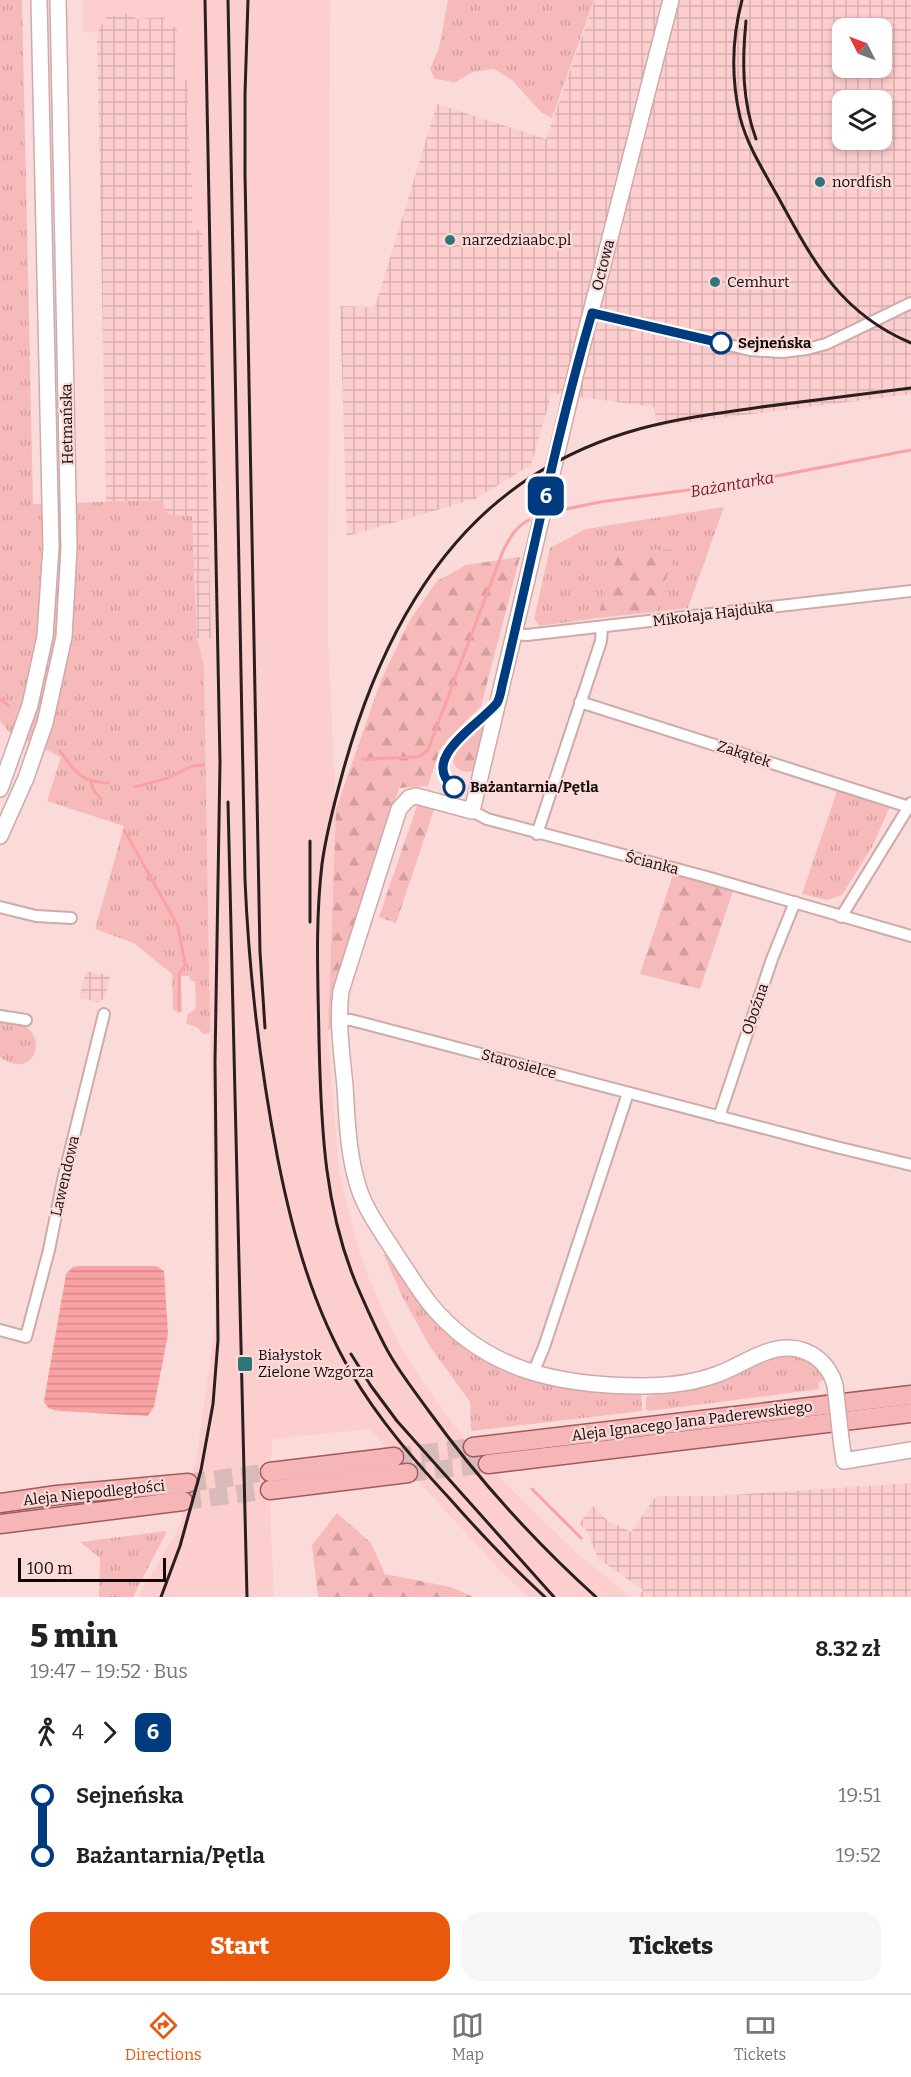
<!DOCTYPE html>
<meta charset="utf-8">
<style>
:root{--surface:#fff;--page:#f6f6f6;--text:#222;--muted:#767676;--line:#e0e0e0;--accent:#ea580c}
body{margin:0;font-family:Bitter,serif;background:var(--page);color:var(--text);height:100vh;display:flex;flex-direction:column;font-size:22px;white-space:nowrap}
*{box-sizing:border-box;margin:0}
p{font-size:20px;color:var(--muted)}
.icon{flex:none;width:33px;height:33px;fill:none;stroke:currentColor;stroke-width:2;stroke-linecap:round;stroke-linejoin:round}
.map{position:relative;height:1597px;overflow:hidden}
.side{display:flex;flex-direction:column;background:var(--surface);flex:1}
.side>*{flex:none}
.badge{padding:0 12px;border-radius:9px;font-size:21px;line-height:39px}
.needle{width:39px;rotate:312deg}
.controls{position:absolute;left:832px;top:18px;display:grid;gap:12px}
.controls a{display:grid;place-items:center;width:60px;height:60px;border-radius:12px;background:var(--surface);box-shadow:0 3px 9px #0003;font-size:30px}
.scale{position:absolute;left:18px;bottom:15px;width:148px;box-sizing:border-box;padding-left:6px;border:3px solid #130808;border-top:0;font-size:16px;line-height:21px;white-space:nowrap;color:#130808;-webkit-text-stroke:4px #fadbda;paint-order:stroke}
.map>.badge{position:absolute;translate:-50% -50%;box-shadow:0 0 0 3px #fff}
.legs{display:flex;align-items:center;gap:9px;height:66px;padding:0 30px;font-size:20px}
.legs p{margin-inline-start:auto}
.overview{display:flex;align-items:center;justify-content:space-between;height:102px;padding:0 30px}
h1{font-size:33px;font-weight:800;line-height:45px}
.cta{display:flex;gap:12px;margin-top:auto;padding:12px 30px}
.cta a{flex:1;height:69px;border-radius:18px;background:var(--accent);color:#fff;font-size:24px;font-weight:800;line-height:69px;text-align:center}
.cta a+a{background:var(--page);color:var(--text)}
ul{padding:0 30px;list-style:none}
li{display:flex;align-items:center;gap:21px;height:60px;font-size:22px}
li i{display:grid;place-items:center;width:9px;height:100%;margin:0 8px;background:currentColor}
li i::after{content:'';width:15px;height:15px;margin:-8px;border:4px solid;border-radius:50%;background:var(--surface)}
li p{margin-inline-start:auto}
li:first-child i{background:linear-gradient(#0000 50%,currentColor 0)}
li:last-child i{background:linear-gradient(currentColor 50%,#0000 0)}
.menu{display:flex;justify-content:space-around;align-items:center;height:84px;border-top:2px solid var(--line);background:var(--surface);font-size:16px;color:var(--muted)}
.menu a{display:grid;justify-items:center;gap:3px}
.menu .current{color:var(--accent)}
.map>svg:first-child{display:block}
.built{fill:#fdcece}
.industrial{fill:url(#industrial-grid);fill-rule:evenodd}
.grass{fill:url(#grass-tufts)}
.forest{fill:url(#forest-firs)}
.water{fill:url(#water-rules)}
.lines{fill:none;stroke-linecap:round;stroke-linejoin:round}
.stream{stroke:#faa2a3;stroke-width:3}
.primary-tunnel{stroke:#d7bbba;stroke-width:18;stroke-dasharray:18 9;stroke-linecap:butt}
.street-casing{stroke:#cfaaaa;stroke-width:14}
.secondary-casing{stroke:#cfaaaa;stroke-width:18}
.primary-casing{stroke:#a3595c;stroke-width:21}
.street{stroke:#fff;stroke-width:10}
.secondary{stroke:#fff;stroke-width:15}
.primary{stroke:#f6b6b8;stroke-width:18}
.rail{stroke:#2b1e1e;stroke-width:3}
.secondary-bridge-casing{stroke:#cfaaaa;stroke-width:18;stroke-linecap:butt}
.secondary-bridge{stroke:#fff;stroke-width:15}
.line-1-casing{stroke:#fff;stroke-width:14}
.line-1{stroke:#003b80;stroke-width:9}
.poi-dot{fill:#2d777a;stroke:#fadbda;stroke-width:2}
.stop-1-dot{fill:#fff;stroke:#003b80;stroke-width:3}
.labels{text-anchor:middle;stroke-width:4.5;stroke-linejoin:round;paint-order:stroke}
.poi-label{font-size:15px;fill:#130808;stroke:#fadbda;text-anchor:start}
.street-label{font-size:15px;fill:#130808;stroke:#fadbda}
.stop-label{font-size:15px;font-weight:bold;fill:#130808;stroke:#fadbda;text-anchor:start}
.water-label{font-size:16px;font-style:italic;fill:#7d1827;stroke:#fadbda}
</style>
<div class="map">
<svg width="911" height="1597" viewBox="0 0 911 1597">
<defs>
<pattern id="industrial-grid" width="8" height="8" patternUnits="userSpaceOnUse" patternTransform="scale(1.5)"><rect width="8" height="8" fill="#fdcece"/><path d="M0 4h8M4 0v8" fill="none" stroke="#d8afaf"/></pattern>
<pattern id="grass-tufts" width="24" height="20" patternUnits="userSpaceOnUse" patternTransform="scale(1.5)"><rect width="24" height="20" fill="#f7baba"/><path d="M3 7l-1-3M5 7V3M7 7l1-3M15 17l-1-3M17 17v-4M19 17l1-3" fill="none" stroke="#d39e9e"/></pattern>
<pattern id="forest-firs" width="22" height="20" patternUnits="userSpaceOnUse" patternTransform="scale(1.5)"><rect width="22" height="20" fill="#f7baba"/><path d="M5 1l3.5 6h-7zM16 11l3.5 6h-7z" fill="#d39e9e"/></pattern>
<pattern id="water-rules" width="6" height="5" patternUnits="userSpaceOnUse" patternTransform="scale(1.5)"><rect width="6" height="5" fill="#faa2a3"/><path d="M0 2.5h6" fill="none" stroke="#d58a8b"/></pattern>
</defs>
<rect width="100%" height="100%" fill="#fadbda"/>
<!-- built -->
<path class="built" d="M82,0H330L328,639L336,809L328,1037L339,1171L358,1247L370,1282L399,1345L422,1381L454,1425L502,1480L573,1550L631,1597H528L502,1572L370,1429L272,1439L270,1508L274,1597H138L180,1526L197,1454L215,1326L204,666L197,638L211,637L202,232L192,230V184L187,111L189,99L187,80L175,81L177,27H166L165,17L137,19L128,13L106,17L97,33L82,31Z"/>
<!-- industrial -->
<g class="industrial">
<path d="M595,0H911V394L657,426L654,407L552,393L531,465L475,499L347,536L340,306L375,307L437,104L546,139ZM843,28H882V68H843ZM843,100H882V140H843Z"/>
<path d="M128,13L137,19L165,17L166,27H177L175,80H187L189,99L187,111L192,184V230L202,231L211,638H197L195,574L160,500L106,502L97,33L106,17Z"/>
<path d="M86,971L110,976L105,998L98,1002L79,998Z"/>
<path d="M911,1483V1597H638L643,1590L598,1558L587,1531L579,1524L593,1506L608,1521L631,1532L656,1496H717Z"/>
</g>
<!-- grass -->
<g class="grass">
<path d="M0,0H22L33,504L161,500L169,515L192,516L197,638L204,666L210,1033L203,1034L198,1028L186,1023L188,1014L196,1009L195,981H192L188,976H181L182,1012L173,1010L172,974L134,943L95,929L124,826L47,801L61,757L9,732L0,721Z"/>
<path d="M448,0H594L552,118L541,112L512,80L494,69L473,72L455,82L435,79L430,69L439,48Z"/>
<path d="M724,507L688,608L655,612L676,549L619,553L597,618L540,626L534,619L550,548L586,529Z"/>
<path d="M837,791L888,807L889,809L872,847L842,895L827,900L802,894Z"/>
<path d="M0,1022C7,1023 18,1023 24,1026C48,1038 34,1081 0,1057Z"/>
<path d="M384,1255H387L420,1302L510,1371L549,1385L584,1390L641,1392L642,1411L471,1431L470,1402L429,1345L402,1296Z"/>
<path d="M782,1355C801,1355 816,1362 825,1379L818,1383L820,1389L649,1411L646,1409V1398L648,1396L694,1390L693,1387L726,1377Z"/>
<path d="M167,1531L133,1597H99L100,1558L80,1542Z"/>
</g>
<!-- forest -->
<g class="forest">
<path d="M676,549L655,612L597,618L618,553Z"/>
<path d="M520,557L481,706L449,738L439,751L428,786L399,788L337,989L332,1009V1027L328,1031L336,809L381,680L410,620L437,581L466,565Z"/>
<path d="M489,719L475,769C466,775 456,771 453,761L457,748Z"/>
<path d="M418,803L435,807L396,923L379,917Z"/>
<path d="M673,875L733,891L700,989L640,974Z"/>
<path d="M337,1513L371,1543L385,1574L451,1587L473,1597H318L312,1545Z"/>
</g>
<!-- water -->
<path class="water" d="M80,1266H156L164,1271L168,1334L154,1407L148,1416L60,1411C52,1410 47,1409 44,1401L66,1274L73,1267Z"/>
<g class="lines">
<!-- stream -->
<g class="stream">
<path d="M552,512L600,502L746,482L911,450"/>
<path d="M0,699L9,706"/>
<path d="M60,751C77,773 78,781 108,783"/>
<path d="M362,759L419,757L428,750L503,551C510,538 515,527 529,520"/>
<path d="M91,782L93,789L101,799"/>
<path d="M135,787L168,778L192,766L204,765"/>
<path d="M124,830L178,926L185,965L179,974V1011"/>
<path d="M532,1489L581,1538"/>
</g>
<!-- primary-tunnel -->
<g class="primary-tunnel">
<path d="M394,1457L473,1447"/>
<path d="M408,1473L488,1464"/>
<path d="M188,1483L270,1472"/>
<path d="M183,1501L270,1490"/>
</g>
<defs>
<g id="street">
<path d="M592,313L750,350L782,352L807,349L826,344L911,303"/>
<path d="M514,634L527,635L911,591"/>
<path d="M580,702L909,807"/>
<path d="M472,811L487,819L703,876L911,936"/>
<path d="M537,834L601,641L602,627"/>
<path d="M0,907L36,916L71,918"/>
<path d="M841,917L911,803"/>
<path d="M0,1016L26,1020"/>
<path d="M340,1020H351L836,1147L911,1165"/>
<path d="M719,1117L772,959L795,902"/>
<path d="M0,1330L26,1337L49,1250L63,1180L104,1014"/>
<path d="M533,1373L544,1347L628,1093"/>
</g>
<g id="secondary">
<path d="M671,0L583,343L472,811L416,796L409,798L399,809L341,991C337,1022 342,1055 345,1086C347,1120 348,1156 359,1189C367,1213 384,1235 397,1256C408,1272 418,1289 430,1304C485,1371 560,1386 642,1386C667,1386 694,1383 718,1374C740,1366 765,1347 789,1348C812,1349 829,1364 835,1385"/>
<path d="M0,789L30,705L45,636L51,547L39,0"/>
<path d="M0,836L26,778L45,723L64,637L69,548L58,0"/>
<path d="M841,1439L844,1461L911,1450"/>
</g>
<g id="primary">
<path d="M473,1447L911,1395"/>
<path d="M488,1464L911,1413"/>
<path d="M270,1472L394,1457"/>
<path d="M270,1490L408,1473"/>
<path d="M0,1503L57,1495L188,1483"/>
<path d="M0,1524L183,1501"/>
</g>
</defs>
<!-- street casing -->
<use href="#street" class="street-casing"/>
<!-- secondary casing -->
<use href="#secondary" class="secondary-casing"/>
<!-- primary casing -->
<use href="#primary" class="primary-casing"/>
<!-- street -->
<use href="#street" class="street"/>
<!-- secondary -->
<use href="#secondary" class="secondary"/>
<!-- primary -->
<use href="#primary" class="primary"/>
<!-- rail -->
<g class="rail">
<path d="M228,0L245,880C249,974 260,1067 278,1160C293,1235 313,1308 352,1374C379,1420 414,1460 450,1499C480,1533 511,1566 545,1597"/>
<path d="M248,0L245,94V175L260,952L265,1028"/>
<path d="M742,0C732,38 731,78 740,117C747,145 763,170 777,195C812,259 839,313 911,343"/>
<path d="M746,21C742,61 742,101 756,139"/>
<path d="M228,802L247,1597"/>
<path d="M310,841V922"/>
<path d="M351,1354L371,1386L397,1421L554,1597"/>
<path d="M161,1597L180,1546L201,1470L213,1404L218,1340L215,1062L220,762L205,0"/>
<path d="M596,1597C534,1541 477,1478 428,1410C415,1392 401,1374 390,1355C379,1336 370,1315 361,1295C324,1214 321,1127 319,1040C318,982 315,923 322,864C326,834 334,804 342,775C373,660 429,543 531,477C607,428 675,419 761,407C811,401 861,394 911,388"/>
</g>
<defs>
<path id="secondary-bridge" d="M835,1385L841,1439"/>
</defs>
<!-- secondary-bridge casing -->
<use href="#secondary-bridge" class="secondary-bridge-casing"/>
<!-- secondary-bridge -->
<use href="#secondary-bridge" class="secondary-bridge"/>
</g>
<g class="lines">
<defs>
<path id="line-1" d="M454,787C418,759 480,724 497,703C500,698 501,691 502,686C532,561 556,435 592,313L721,343"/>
</defs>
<!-- line-1 casing -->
<use href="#line-1" class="line-1-casing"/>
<!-- line-1 -->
<use href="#line-1" class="line-1"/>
</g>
<!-- markers -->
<g class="poi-dot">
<circle cx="820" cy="182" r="6"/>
<circle cx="450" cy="240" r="6"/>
<circle cx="715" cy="282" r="6"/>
<rect x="237" y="1356" width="16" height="16" rx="3"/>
</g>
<g class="stop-1-dot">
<circle cx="721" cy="343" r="10"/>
<circle cx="454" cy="787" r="10"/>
</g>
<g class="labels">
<!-- poi labels -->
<g class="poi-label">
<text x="832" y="187">nordfish</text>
<text x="462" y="245">narzedziaabc.pl</text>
<text x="727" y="287">Cemhurt</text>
<text x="258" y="1360">Białystok<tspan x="258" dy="17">Zielone Wzgórza</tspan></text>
</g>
<!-- street labels -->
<g class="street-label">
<text transform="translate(603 265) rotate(-76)" y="5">Octowa</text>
<text transform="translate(67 424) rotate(-91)" y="5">Hetmańska</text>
<text transform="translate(713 614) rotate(-7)" y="5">Mikołaja Hajduka</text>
<text transform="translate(744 754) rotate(18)" y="5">Zakątek</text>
<text transform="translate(652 863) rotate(14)" y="5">Ścianka</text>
<text transform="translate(755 1009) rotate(-71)" y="5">Oboźna</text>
<text transform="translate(519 1064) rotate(15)" y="5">Starosielce</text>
<text transform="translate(65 1176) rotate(-77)" y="5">Lawendowa</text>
<text transform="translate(692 1421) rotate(-7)" y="5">Aleja Ignacego Jana Paderewskiego</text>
<text transform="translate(94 1493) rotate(-6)" y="5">Aleja Niepodległości</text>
</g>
<!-- stop labels -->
<g class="stop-label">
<text x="738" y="348">Sejneńska</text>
<text x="470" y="792">Bażantarnia/Pętla</text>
</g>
<!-- water labels -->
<g class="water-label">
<text transform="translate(732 484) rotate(-10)" y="6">Bażantarka</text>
</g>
</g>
</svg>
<div class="controls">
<a><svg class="needle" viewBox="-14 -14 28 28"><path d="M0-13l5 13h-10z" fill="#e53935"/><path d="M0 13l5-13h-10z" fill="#767676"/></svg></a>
<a><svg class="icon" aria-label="layers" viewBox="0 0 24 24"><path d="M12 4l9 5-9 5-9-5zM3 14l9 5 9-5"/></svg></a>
</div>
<div class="scale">100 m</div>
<b class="badge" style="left:546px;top:496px;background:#003b80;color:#fff">6</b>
</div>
<section class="side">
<div class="overview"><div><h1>5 min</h1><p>19:47 – 19:52 · Bus</p></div><b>8.32 zł</b></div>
<div class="legs"><svg class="icon" aria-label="walk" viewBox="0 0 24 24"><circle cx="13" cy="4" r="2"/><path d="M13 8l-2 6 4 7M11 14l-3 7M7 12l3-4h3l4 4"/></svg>4<svg class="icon" aria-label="forward" viewBox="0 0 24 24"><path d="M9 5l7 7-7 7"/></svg><b class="badge" style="background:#003b80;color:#fff">6</b></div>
<ul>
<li><i style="color:#003b80"></i><b>Sejneńska</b><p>19:51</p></li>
<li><i style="color:#003b80"></i><b>Bażantarnia/Pętla</b><p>19:52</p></li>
</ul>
<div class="cta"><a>Start</a><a>Tickets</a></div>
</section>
<nav class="menu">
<a class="current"><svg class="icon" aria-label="directions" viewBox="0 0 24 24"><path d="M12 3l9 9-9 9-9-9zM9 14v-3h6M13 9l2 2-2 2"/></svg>Directions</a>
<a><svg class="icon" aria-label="map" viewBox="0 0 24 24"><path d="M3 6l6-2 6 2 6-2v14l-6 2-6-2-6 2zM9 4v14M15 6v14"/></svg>Map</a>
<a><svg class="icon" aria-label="tickets" viewBox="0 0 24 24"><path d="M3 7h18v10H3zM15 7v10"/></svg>Tickets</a>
</nav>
